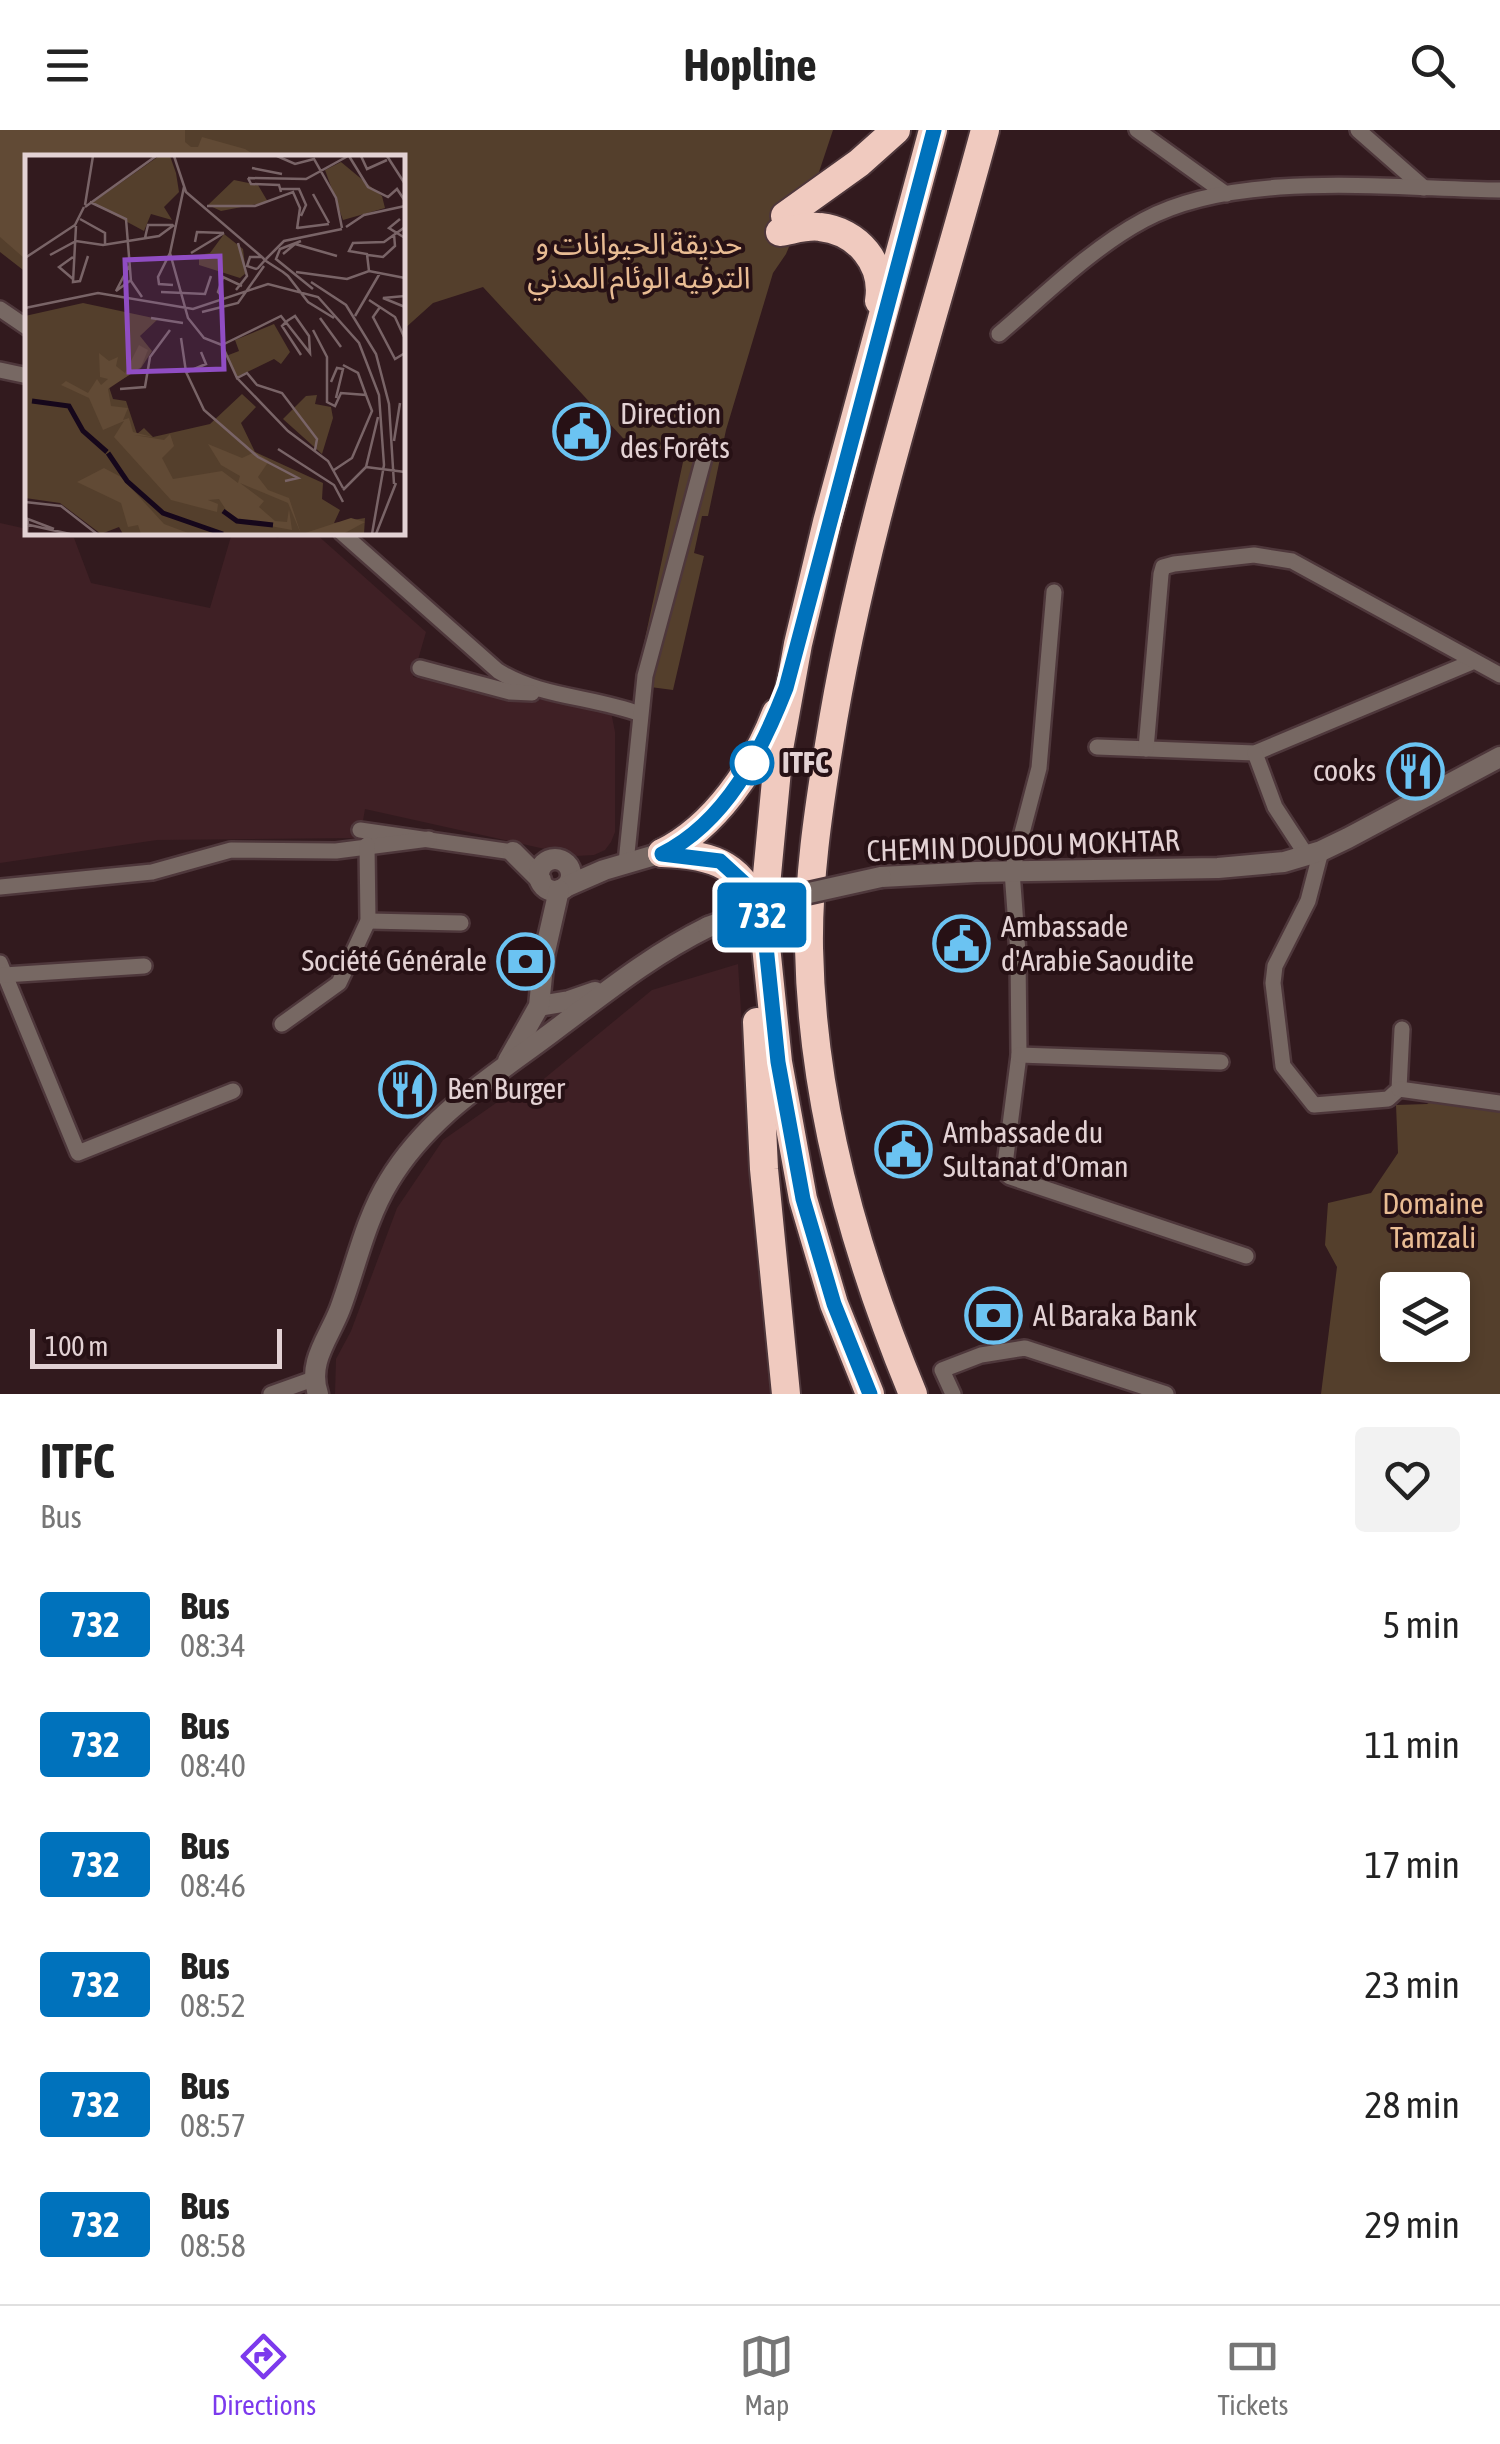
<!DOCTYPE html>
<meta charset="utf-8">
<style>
:root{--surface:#fff;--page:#f2f2f2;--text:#222;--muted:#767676;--line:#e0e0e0;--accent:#7c3aed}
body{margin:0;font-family:"Asap Condensed","Noto Sans Arabic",sans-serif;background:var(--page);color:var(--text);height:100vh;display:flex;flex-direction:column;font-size:38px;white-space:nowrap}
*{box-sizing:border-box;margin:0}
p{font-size:32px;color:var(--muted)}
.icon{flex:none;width:55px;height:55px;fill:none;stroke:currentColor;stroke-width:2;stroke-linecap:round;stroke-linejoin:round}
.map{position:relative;height:1264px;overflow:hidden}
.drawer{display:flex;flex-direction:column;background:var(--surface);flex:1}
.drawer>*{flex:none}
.badge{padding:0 20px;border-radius:8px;font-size:35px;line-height:65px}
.fabs{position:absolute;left:1380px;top:1142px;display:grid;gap:20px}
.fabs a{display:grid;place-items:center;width:90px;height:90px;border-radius:10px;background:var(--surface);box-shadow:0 5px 15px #0003;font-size:50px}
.scale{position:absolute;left:30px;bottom:25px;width:252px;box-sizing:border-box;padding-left:10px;border:5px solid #e3d2d4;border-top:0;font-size:28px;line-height:35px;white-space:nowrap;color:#e3d2d4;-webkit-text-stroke:8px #271115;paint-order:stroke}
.map>.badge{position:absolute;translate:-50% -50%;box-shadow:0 0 0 5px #fff}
.round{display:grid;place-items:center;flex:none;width:105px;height:105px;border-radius:10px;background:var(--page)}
.headline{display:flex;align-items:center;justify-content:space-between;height:170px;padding:0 40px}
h1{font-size:48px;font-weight:700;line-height:75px}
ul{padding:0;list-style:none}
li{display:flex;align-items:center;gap:30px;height:120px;padding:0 40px}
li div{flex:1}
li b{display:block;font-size:38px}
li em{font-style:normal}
li .badge{min-width:110px;font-weight:700;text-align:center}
header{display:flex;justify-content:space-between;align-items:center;height:130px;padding:0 40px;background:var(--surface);font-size:45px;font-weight:700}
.tabs{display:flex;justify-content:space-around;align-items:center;height:140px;border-top:2px solid var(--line);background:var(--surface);font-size:28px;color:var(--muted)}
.tabs a{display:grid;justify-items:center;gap:5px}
.tabs .on{color:var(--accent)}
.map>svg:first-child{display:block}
.built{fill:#3f2025}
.green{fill:#543f2c;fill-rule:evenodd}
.forest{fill:#614a35}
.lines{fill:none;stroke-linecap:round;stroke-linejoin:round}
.minor-casing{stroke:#4e373b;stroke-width:20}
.tertiary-casing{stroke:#4e373b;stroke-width:25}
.motorway-casing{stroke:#4e373b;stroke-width:32}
.minor{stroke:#776863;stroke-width:15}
.tertiary{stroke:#776863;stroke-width:20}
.motorway{stroke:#f0cabf;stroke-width:28}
.tertiary-bridge-casing{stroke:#4e373b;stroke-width:25;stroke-linecap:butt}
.tertiary-bridge{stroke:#776863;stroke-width:20}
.line-casing{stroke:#fff;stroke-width:22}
.line{stroke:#0072bc;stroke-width:15}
.stop-dot{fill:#fff;stroke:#0072bc;stroke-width:5}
.labels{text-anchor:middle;stroke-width:8;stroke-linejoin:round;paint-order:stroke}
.park-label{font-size:30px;fill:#e9bc93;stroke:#271115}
.poi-label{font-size:30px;fill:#e3d2d4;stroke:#271115;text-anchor:start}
.stop-label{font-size:30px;font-weight:bold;fill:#e3d2d4;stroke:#271115;text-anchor:start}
.street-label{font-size:30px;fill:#e3d2d4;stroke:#271115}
.inset-river{fill:none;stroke:#16071b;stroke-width:5}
.inset-road{fill:none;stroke:#796467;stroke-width:2.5}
.view{fill:#904dc3;fill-opacity:0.15;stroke:#904dc3;stroke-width:5}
.inset-edge{fill:none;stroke:#e3d2d4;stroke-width:5}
</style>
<header><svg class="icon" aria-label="menu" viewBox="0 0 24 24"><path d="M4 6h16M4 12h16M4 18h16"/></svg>Hopline<svg class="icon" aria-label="search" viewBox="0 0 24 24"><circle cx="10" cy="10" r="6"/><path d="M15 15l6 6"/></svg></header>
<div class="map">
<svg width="1500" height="1264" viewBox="0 0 1500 1264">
<rect width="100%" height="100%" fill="#321a1e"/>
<!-- built -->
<g class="built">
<path d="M0,393L27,399L28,402L74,408L91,453L210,478L232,403H266L278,408L282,403H315L426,502L413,547L611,582L615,602V702L611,712L605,720L594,725L576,726L365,679L360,708L157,710L0,733Z"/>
<path d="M738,834L754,1081L773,1264H335L336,1229L351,1201L397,1078L443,1010L509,964L521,966L534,957L652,860Z"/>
</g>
<!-- green -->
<g class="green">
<path d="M0,0H833L814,57L786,124L773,143L726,300L708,386H702L694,423L704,426L673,560L635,555L683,332L677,320H634L483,157L433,173L403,200L402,28H28L27,143L0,122Z"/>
<path d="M1454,959L1500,975V1264H1321L1337,1137L1325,1115L1328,1073L1371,1063L1398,1023L1396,975L1427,974ZM1398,1160H1452V1215H1398Z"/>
</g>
<!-- forest -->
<path class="forest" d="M0,0H185V12L191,17H198L202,7L245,19L258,27L28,28V128H24L0,107Z"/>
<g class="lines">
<defs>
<g id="minor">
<path d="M1137,0L1226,64"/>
<path d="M1358,0L1424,58"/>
<path d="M0,179L28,198"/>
<path d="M999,204C1045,165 1090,119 1144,90C1238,39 1395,59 1500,60"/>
<path d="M0,240L28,246"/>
<path d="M341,402L498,541C542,568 592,566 640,584"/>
<path d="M1054,462L1039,638L1012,741L1018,823L1019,925L1004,1042L1010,1047L1246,1126"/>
<path d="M420,538L510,562L532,563"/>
<path d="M1097,617L1255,623L1472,532"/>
<path d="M1146,619L1161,444L1163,437L1174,434L1254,425L1292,431L1500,545"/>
<path d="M1255,623L1275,677L1307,726"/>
<path d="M360,700L513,722"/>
<path d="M1321,721L1308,771L1275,836L1273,853L1283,936L1314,975L1388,969L1399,959L1402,899"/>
<path d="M626,733L645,546L708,313"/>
<path d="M0,757L152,742L231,720L336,721L429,709"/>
<path d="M368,791L461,793"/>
<path d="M0,833L78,1023L233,961"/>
<path d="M4,845L144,836"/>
<path d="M282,894L339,853L368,791L367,715"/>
<path d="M1019,925L1221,932"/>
<path d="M1399,959L1500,973"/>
<path d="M271,1264L313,1249"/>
<path d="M953,1264L942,1240L981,1225L1025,1218L1166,1264"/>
</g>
<g id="tertiary">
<path d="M513,722L541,750"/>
<circle cx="555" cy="745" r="16"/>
<path d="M881,747L976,742L1218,738L1284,732L1321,721L1348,708L1500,627"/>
<path d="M565,757L604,740L662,723"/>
<path d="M539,876L569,871L595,862"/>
<path d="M508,931L539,876L544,826L559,760"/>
<path d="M318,1264C307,1232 329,1208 340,1179C356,1136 365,1090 389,1051C428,986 491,948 551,903C602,865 651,825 708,797"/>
</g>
<g id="motorway">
<path d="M785,86L859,33L896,0"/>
<path d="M780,102C793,100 807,95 820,97C858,101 885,134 879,171"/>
<path d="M662,723C718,725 742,735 763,789"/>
<path d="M662,723C715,697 755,637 776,583"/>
<path d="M757,892L764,1039L786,1264"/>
<path d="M870,1264L834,1174L803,1069L778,932L763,787L779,619L798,514L827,392L933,0"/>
<path d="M913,1264C854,1122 812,972 809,818C808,750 818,682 829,615C862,405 930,204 985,0"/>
</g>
</defs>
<!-- minor casing -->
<use href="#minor" class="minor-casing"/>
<!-- tertiary casing -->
<use href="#tertiary" class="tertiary-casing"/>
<!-- motorway casing -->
<use href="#motorway" class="motorway-casing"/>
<!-- minor -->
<use href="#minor" class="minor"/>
<!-- tertiary -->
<use href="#tertiary" class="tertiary"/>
<!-- motorway -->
<use href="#motorway" class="motorway"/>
<defs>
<path id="tertiary-bridge" d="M708,797L791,767L881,747"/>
</defs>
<!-- tertiary-bridge casing -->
<use href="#tertiary-bridge" class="tertiary-bridge-casing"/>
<!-- tertiary-bridge -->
<use href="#tertiary-bridge" class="tertiary-bridge"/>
</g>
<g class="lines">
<defs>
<path id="line" d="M870,1264L834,1174L803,1069L778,932L763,787L744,753L720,731L662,724C726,692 761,622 786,558L934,0"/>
</defs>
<!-- line casing -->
<use href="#line" class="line-casing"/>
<!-- line -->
<use href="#line" class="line"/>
</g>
<!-- icons -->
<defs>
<symbol id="civic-ring" viewBox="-11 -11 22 22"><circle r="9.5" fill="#271115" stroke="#6bc3f2" stroke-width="1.5"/><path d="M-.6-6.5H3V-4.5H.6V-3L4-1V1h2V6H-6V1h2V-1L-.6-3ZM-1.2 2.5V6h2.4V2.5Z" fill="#6bc3f2"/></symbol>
<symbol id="restaurant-ring" viewBox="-11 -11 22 22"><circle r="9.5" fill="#271115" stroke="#6bc3f2" stroke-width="1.5"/><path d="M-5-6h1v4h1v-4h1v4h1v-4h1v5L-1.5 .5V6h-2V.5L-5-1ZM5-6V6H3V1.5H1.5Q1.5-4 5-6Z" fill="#6bc3f2"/></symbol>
<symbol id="bank-ring" viewBox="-11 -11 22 22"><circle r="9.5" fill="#271115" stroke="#6bc3f2" stroke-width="1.5"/><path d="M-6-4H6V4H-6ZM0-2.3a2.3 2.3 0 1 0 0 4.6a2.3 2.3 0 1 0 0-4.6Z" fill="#6bc3f2"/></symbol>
</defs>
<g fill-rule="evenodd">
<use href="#civic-ring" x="550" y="270" width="63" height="63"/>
<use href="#restaurant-ring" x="1384" y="610" width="63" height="63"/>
<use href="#civic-ring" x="930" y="782" width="63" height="63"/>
<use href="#bank-ring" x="494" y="800" width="63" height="63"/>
<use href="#restaurant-ring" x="376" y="928" width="63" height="63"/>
<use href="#civic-ring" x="872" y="988" width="63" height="63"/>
<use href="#bank-ring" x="962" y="1154" width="63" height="63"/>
</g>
<!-- markers -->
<circle class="stop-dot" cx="752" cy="633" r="20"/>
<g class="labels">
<!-- park labels -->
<g class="park-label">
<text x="639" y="124">حديقة الحيوانات و<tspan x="639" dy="34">الترفيه الوئام المدني</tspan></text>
<text x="1433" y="1084">Domaine<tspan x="1433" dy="34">Tamzali</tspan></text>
</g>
<!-- poi labels -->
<g class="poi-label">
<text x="620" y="294">Direction<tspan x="620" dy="34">des Forêts</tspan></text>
<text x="1376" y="651" text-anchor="end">cooks</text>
<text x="1001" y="807">Ambassade<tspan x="1001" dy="34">d'Arabie Saoudite</tspan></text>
<text x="487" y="841" text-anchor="end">Société Générale</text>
<text x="447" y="969">Ben Burger</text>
<text x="943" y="1013">Ambassade du<tspan x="943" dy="34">Sultanat d'Oman</tspan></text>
<text x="1033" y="1196">Al Baraka Bank</text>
</g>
<!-- stop labels -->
<g class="stop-label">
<text x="782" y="643">ITFC</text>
</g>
<!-- street labels -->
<g class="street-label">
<text transform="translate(1023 716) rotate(-2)" y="10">CHEMIN DOUDOU MOKHTAR</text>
</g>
</g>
<!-- overview -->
<g transform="translate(25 25)">
<rect width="380" height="380" fill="#321a1e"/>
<path d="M134,1H145L151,18L154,37L139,52L147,65L126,59L119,76L67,48ZM316,7L357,41L360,53L318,65L300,15ZM209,25L233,30L243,47L196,56L183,50ZM199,79L218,94L221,118L215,123L174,110V100L185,98ZM58,148L133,164L115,181L127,196L116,213L84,232L88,244L101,246L112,279L119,273L128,282L185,269L217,239L231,252L216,268L230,297L298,328L297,344L315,355L309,368L340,363L339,379H98L94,372L76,379L35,348L0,343V161ZM249,169L265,197L256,209L249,204L212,222L201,201L214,196L210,185ZM292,240L290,249L306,252L308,263L297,299L258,264L281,241Z" fill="#543f2c"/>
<path d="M114,190L123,195L116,212L83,234L86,251L103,253L98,265L104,263L108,277L128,282L109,280L139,285L145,279L149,291L137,303L148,324L197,316L213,328L215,321L196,310L183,289L217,303L230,297L244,306L233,322L243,335L264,343L276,379L263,348L215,328L239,346L234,352L250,366L262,367L264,354L267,375L207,364L194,344L183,345L193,349L192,357L146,345L89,282L99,266L78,275L64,243L36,230L41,226L63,238L72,224L76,230L83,224L75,222L74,198L84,206L93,202L91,211L100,218ZM79,313L96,322L139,369L163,378L116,379L113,370L103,372L96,348L52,327ZM326,363L340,367L318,379H277Z" fill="#614a35"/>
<path class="inset-river" d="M7,246L44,251L58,276L82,297M83,298L102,326L138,358L198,379M198,356L212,366L248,370"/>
<path class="inset-road" d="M149,1L161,37L237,102M252,1L270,9L289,4L311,43L317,73M324,1L343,32L363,42L372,34L380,46M336,1L342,14L362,5M362,1L380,29M227,13L257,19M223,23L281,24L323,1M223,23L226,29L254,30L256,37M159,32L145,98L163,163L179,183L197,190M256,34H274L281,50L276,61M288,39L304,68M65,47L101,64L106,126L117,142M60,50L68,1M182,51H230L268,37L275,53L272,74M60,52L131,1M55,64L80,78V89M375,64L364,73L380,83M51,71L48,127L55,126L63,101M321,72L339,60L380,51M272,73L304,69M120,83L123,70H148M276,86L255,94L251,104L288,134M170,87L172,77L199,78M145,98L133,122L134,129L148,130M166,98L199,78M258,99L270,89L312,101M25,100L51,86L78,90L134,81L149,70M343,100L358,102L370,91L369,79M0,103L50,70L59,52M241,104L259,86L317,74M241,104L233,113L231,114L222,111L225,102H237L241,106L244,108L258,117L263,121L283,147L309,163M104,111L91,136L106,125M344,116L342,99L324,96L328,88L359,87L380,72M271,117L322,124L344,116L380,123M48,124L34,112L48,102M286,127L321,150L351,199L364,249L369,329M211,135L222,121L213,88M136,137L180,139L186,121M380,141L358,143L380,152M198,142L193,137L198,122L217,131M344,145L370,162L380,184M355,152L348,162L370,204L380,198M0,153L73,138L168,154L243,129L293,142L334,188L354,240L359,310L347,379M177,157L213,148L239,111M330,161L355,118M126,163L158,168M295,163L316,192M262,166L257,171L276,200M288,175L302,202V247L310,251L316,238L341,240L347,256L327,303L309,315M156,183L161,217L179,255L233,302L273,323L260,326M197,190L256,161L285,198L284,181L270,161L262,166M197,190L212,223L222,218L232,230L257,238L292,284L290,295M318,210L333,218L341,240M162,217L181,209L176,197M212,223L263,276L303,306L318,333M306,227L312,213L318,214L311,243M95,234L120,232L125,202L145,175M369,286L375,248M253,294L309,330L318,347M341,312L380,317M341,312L353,262M318,335L341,312M0,347L36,351L72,379M0,369L45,379M2,379L3,364L29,374M351,379L371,328"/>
<path class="view" d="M195,101L199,214L104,217L100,105Z"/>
<rect width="380" height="380" class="inset-edge"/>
</g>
</svg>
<div class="fabs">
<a><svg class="icon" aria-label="layers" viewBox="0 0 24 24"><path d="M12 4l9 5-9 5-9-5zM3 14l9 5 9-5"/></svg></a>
</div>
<div class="scale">100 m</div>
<b class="badge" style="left:762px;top:785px;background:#0072bc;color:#fff">732</b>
</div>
<section class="drawer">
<div class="headline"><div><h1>ITFC</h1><p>Bus</p></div><a class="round"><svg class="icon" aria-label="heart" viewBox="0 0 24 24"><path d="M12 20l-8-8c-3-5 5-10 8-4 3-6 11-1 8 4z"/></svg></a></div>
<ul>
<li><span class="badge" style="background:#0072bc;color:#fff">732</span><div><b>Bus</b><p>08:34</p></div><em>5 min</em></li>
<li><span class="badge" style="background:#0072bc;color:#fff">732</span><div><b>Bus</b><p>08:40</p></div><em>11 min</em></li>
<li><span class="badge" style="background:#0072bc;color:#fff">732</span><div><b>Bus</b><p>08:46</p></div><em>17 min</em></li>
<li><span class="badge" style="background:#0072bc;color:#fff">732</span><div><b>Bus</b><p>08:52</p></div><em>23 min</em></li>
<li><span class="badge" style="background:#0072bc;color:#fff">732</span><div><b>Bus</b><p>08:57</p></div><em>28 min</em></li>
<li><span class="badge" style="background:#0072bc;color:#fff">732</span><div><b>Bus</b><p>08:58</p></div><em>29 min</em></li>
</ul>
</section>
<nav class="tabs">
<a class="on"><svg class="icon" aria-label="directions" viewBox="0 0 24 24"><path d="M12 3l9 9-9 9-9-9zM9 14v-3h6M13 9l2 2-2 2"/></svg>Directions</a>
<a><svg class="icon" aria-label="map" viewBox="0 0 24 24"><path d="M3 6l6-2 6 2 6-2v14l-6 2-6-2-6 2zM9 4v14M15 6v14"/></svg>Map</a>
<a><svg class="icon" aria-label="tickets" viewBox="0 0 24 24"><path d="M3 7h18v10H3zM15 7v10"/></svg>Tickets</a>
</nav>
